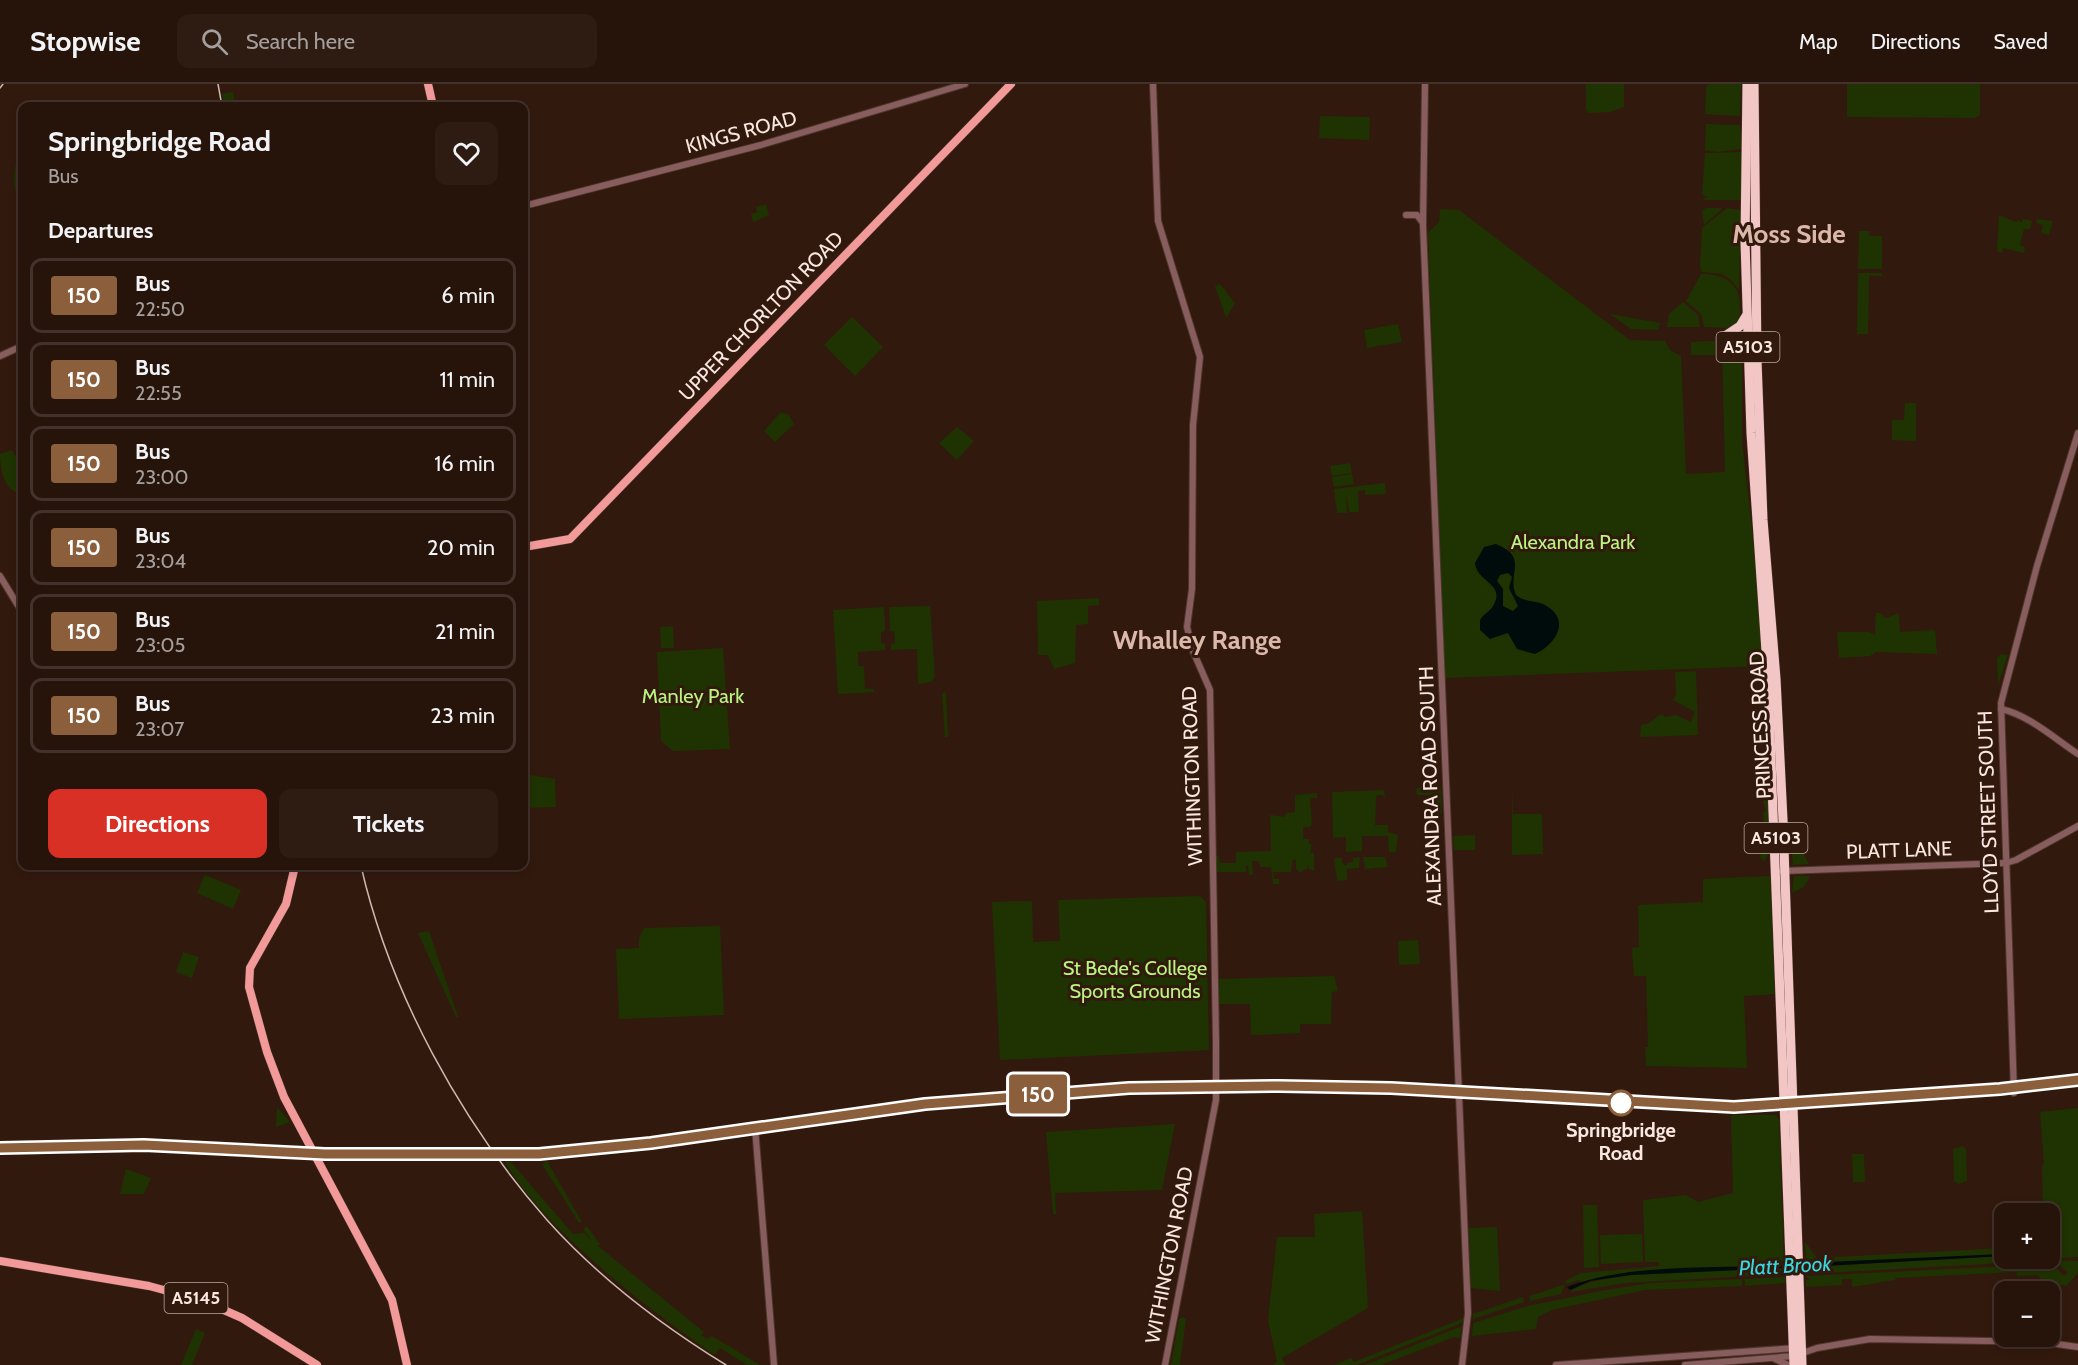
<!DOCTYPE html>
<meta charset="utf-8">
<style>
:root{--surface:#26130a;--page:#2e1c13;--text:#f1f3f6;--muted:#a49e9c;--line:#42322b;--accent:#d93025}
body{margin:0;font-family:Cabin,sans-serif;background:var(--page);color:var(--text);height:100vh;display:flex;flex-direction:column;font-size:22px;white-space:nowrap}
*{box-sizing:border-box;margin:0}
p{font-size:20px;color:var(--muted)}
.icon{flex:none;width:33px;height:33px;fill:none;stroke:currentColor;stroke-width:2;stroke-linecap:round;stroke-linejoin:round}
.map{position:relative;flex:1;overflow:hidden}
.panel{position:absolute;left:18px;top:18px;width:510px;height:768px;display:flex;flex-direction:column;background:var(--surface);border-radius:12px;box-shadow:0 3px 9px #0003,0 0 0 2px var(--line)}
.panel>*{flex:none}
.badge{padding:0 12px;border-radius:4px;font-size:21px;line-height:39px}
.tools{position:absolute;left:1994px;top:1119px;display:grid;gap:12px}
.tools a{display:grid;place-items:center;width:66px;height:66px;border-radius:12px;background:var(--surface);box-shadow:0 3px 9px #0003,0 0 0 2px var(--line);font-size:30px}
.map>.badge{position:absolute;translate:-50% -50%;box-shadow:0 0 0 3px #fff}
h2{padding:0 30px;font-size:22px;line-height:54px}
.round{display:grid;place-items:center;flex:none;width:63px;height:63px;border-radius:12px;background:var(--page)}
.head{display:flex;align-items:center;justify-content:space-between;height:102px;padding:0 30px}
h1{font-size:28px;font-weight:800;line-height:45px}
.primary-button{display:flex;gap:12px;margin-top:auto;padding:12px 30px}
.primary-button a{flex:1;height:69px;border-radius:12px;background:var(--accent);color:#fff;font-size:24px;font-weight:800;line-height:69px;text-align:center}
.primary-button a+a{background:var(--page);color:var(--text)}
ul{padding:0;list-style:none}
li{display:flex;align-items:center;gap:18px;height:75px;margin:0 12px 9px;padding:0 18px;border:3px solid var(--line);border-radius:12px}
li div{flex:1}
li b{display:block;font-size:22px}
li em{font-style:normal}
li .badge{min-width:66px;font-weight:700;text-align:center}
header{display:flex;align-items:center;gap:36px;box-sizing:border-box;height:84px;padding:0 30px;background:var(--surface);border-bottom:2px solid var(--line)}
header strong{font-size:28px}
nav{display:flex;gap:33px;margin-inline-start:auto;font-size:21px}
.search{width:420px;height:54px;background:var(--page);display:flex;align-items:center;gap:15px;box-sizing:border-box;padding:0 21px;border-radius:12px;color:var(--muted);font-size:22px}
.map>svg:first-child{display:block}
.green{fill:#1e3301}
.water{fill:#000b0c;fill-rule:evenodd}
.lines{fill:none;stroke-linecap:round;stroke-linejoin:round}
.minor-casing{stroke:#4e362b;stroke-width:8}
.major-casing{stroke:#4e362b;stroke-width:9}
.highway-casing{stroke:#4e362b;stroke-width:10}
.minor{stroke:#885d5d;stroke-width:6}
.major{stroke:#f2999a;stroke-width:8}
.highway{stroke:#f3c6c6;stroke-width:9}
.tram{stroke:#cdbab2;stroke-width:1.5}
.highway-bridge-casing{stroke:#4e362b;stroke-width:10;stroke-linecap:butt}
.highway-bridge{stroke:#f3c6c6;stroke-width:9}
.line-casing{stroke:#fff;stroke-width:14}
.line{stroke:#8b5e3c;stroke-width:9}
.stop-dot{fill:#fff;stroke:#8b5e3c;stroke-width:3}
.labels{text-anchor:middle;stroke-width:6;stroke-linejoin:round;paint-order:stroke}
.shield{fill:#32190e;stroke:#bda9a1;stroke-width:1.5}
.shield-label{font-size:18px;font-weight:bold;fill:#f9e7e0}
.street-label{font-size:20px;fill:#f9e7e0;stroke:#32190e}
.park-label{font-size:20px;fill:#bbf581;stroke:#32190e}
.stop-label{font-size:20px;font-weight:bold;fill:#f9e7e0;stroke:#32190e}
.water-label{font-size:21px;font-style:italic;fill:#39d8e0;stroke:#32190e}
.district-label{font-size:26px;font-weight:bold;fill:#dbb8aa;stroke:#32190e}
</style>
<header>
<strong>Stopwise</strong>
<div class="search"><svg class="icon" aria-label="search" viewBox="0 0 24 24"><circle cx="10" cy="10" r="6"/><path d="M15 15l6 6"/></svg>Search here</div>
<nav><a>Map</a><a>Directions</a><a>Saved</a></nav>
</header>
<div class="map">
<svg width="2078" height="1281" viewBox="0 0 2078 1281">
<rect width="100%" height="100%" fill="#32190e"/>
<!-- green -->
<g class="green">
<path d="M1586,0H1624V23L1610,28L1589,29L1586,26Z"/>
<path d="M1709,0H1741L1740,32L1705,30L1706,4Z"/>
<path d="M1847,0H1980V31L1975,34L1847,33Z"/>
<path d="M233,8L236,22H224L222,10Z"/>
<path d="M1320,32L1370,33L1369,56L1319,54Z"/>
<path d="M1706,40L1740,41L1742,65L1717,68L1705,66Z"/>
<path d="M1741,68V116H1704L1703,114L1708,113L1702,111L1705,69Z"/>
<path d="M22,78V126C15,109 12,98 16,79Z"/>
<path d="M766,120L769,131L753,138L751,130L757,128L756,123Z"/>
<path d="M1706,124H1721V126L1704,141L1702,127Z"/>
<path d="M1727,124L1741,126L1739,206L1731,196L1722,190L1702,188L1700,182L1702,144Z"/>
<path d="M1440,125L1459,126L1630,256L1665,257L1670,266L1681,272L1686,390L1725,388L1722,257L1737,265L1742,272V358L1759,506L1763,582L1445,594L1428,149L1439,138Z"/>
<path d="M1999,131L2016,138L2019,136L2021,139L2023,135L2032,137L2030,145H2024L2020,161L2025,163L2024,169L2003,164L2002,169L1997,167Z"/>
<path d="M2037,135L2053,137L2049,151L2041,149L2043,141L2036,139Z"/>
<path d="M1859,147H1869L1870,152H1882V185H1858Z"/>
<path d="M1858,189H1882V192H1869L1868,250H1857Z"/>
<path d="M1701,190C1721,190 1740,197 1740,221C1740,228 1741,234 1737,240L1728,244L1704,243L1701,230L1686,217Z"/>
<path d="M1220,200L1235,219L1226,234L1215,202Z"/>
<path d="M1683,218L1698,231L1700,243H1667L1669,230Z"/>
<path d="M1610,230L1660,239L1658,246L1631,245Z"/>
<path d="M852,233L883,263L855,292L824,261Z"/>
<path d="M1398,240L1402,258L1367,264L1364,246Z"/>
<path d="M1715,257V271H1691V258Z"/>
<path d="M1905,319H1916V357L1892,356V336H1904Z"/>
<path d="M781,328L789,331L794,340L775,358L764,347Z"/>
<path d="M957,343L974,357L957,376L939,359Z"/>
<path d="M12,366L22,384V410C4,408 0,385 0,370Z"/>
<path d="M1350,379L1352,389L1332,392L1330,382Z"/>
<path d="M1352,390L1354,400L1334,403L1332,393Z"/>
<path d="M1385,399L1386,410L1365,411V406L1358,407L1359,428H1349L1346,408L1347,429H1337L1334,405Z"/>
<path d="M1099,514V521L1088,522V540L1076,541L1075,579L1054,585L1048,571H1038L1037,517Z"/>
<path d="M930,522L935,593L931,598L918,600L917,565L891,566V560L895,559L894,548L890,547L889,523Z"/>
<path d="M884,523L885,547L881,548V559L885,560V566L858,568V582H864L865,605H874V608L838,610L833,526Z"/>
<path d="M1876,529H1880L1886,534L1899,529L1900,548L1935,546L1937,570L1876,568L1870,572L1839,574L1837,548H1869L1875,551Z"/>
<path d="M673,542L674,564H661L660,543Z"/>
<path d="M723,564L730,665L673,667L661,657L657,568Z"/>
<path d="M2001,570L2008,571L1998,601L1997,574Z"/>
<path d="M1696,587L1698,651L1640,653L1641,641L1649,639L1661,630L1665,633L1676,631L1691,638L1695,628L1673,616L1676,611L1675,588Z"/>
<path d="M946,608L948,653H945L942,609Z"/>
<path d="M1760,641H1765L1770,767L1764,778L1760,773L1765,748L1763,729L1766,727L1762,712L1758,713L1757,680H1761L1765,659L1762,657Z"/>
<path d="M524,690L555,695L556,723L524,724Z"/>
<path d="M1512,700L1513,730H1542L1543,770L1512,771Z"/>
<path d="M1441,703L1442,729L1428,730L1436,728V711H1417L1416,704Z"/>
<path d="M1384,706L1385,714L1383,711H1377L1376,715L1375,741H1388V748L1398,751L1396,768H1389L1388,752H1362V767L1346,768V753L1333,754L1332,708Z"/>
<path d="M1317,709V714H1310L1312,740L1310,743H1303V755H1309V760H1312L1310,769H1314V787L1309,785L1307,780V785L1300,788L1296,785V776L1293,775L1291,788H1273L1274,795H1279V800H1273L1271,783H1260L1259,777H1252L1253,791H1249L1248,781L1246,782V788H1216V772H1219L1220,779H1236V768L1271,767L1270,731L1285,733L1286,729L1295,728V711Z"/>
<path d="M1475,751V766H1454L1453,752Z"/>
<path d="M1791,764L1803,769L1809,780L1793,781Z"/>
<path d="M1360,773L1359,784L1347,785V796L1337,797L1334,774H1342V779L1346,782L1347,779L1353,778V774Z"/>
<path d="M1363,773H1385L1388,783L1365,785Z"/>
<path d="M205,791L241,806L233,825L197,809Z"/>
<path d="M1770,792L1775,910L1744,912L1747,984L1646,982L1645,963H1648L1646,892H1634L1632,864L1639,863L1638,821L1703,818V795Z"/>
<path d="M1794,792H1810L1804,803L1792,809Z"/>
<path d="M1200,812L1206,818L1209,966L1000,976L992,818L1032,817L1033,858L1060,857L1058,816Z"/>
<path d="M720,842L724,931L619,935L616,865L639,864V854L644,844Z"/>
<path d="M429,847L458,933H456L418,849Z"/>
<path d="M1418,856L1420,880L1399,881L1398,857Z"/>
<path d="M183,868L199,873L192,894L176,888Z"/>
<path d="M1334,892L1338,907L1332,908L1331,940H1300V949L1251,951L1250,920H1219V895Z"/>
<path d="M277,1023L290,1038L276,1043Z"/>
<path d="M2078,1024V1173L2048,1175L2049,1130L2043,1129L2042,1081L2044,1080L2040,1028Z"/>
<path d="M1731,1031H1776L1779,1036L1784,1181L1631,1188L1581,1198L1579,1196L1566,1200L1565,1197L1581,1189L1659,1182V1178H1645L1643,1116L1686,1111L1698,1118L1733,1109Z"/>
<path d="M1175,1040L1162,1106L1055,1109L1056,1130H1053L1046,1048Z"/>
<path d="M1963,1062L1966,1065L1967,1097L1958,1100L1954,1097L1953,1065Z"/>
<path d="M1852,1070H1864L1865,1098H1853Z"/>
<path d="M547,1077L582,1138L579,1139L542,1080Z"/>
<path d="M505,1078H511L573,1150L584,1149L592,1157L583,1145L587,1142L600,1160L598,1162L704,1248L701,1251L708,1255L712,1252L760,1281H747L720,1264L715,1271C652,1229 543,1144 505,1078Z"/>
<path d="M126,1085L151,1094L144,1110H120Z"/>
<path d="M1583,1121H1597L1599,1183L1584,1184Z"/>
<path d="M1362,1127L1368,1224L1282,1274L1285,1281H1273L1277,1278L1268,1236L1277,1153H1315L1314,1130Z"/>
<path d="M1497,1143L1500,1207L1471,1204L1469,1144Z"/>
<path d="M1642,1150L1643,1178L1601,1180L1600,1151Z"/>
<path d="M1805,1158L1817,1174L2004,1164V1170L1806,1179Z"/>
<path d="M1996,1172L2044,1175L2004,1179L1806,1190V1183Z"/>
<path d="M2054,1176L2078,1177V1189L2066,1202L2042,1197L2038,1191L2017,1192L2016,1188L1896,1194L1895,1196L1852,1203V1195H1842V1201L1806,1203V1196H1810L1806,1192L1992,1183L2049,1177L2064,1192L2068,1189Z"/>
<path d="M1784,1184V1190L1626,1199L1570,1208C1597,1184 1742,1186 1784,1184Z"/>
<path d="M1785,1193V1199L1745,1202V1195Z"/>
<path d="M1742,1195V1202L1645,1206L1552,1226L1538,1233L1536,1245L1472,1252L1473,1239L1528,1222L1600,1207L1650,1199Z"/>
<path d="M1565,1200L1561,1210L1530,1217V1212Z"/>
<path d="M1523,1213L1524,1218L1473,1235V1230Z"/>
<path d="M1183,1233L1186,1235L1180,1281H1171L1179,1235Z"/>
<path d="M1464,1234L1462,1239L1357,1281H1334L1351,1274L1354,1278Z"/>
<path d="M1462,1242L1460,1254L1454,1253L1381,1281H1365Z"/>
<path d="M196,1245L205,1249L192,1281H181Z"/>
</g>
<!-- water -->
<g class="water">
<path d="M1496,460C1530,474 1506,490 1516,511C1524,518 1534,516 1543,520C1572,534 1557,560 1535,570L1517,565L1508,549L1490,555L1480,546V536C1484,529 1492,527 1495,518C1503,499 1477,498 1475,479L1484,463ZM1508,489L1512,493L1509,504L1518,522L1513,527L1503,522V505L1497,497L1500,491Z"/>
<path d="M2004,1170V1172L1806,1183V1179Z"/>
<path d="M1784,1181V1184L1631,1191L1590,1197L1570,1206L1567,1203C1629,1179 1714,1185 1784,1181Z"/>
</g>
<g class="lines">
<defs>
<g id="minor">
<path d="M1153,0L1158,137L1200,273L1193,341L1192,505L1187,543L1193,567L1210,606L1216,958V1016L1165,1281"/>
<path d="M1425,0L1423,141L1468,1229L1462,1281"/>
<path d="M524,122L761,61L965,0"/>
<path d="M1406,131H1417L1423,139"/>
<path d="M0,272L22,262"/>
<path d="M0,492L22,528"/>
<path d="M2001,625C2029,631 2055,655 2078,670"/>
<path d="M1782,787L2006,779L2016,776L2078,742"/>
<path d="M2014,1009L2001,619L2037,482L2078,349"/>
<path d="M755,1043L774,1281"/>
<path d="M1775,1275L1788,1281"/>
<path d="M1556,1281L1796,1264"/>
<path d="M1685,1281L1794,1272L1817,1264L1870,1255L2043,1258L2078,1263"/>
</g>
<g id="major">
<path d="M428,0L433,22"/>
<path d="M524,463L570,455L1011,0"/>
<path d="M295,782L286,820L250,884L249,903L267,968L284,1013L392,1216L407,1281"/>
<path d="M0,1177L149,1202L201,1216L242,1234L317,1281"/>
</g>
<g id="highway">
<path d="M1747,0L1745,157L1751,349L1768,596L1794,1281"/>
<path d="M1754,0L1757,277L1763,436L1776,595L1783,736L1802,1281"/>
<path d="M1725,252L1740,261L1746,272"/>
<path d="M1725,252L1740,242L1746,232"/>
<path d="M0,1064L144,1061L305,1070L486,1071"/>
<path d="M507,1071L546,1070L651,1059L966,1016L1129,1004L1279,1002L1395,1004L1734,1023L1997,1005L2078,996"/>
</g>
</defs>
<!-- minor casing -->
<use href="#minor" class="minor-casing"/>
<!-- major casing -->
<use href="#major" class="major-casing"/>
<!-- highway casing -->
<use href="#highway" class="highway-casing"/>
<!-- minor -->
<use href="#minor" class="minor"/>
<!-- major -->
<use href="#major" class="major"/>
<!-- highway -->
<use href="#highway" class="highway"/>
<!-- tram -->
<g class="tram">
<path d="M218,0L222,22"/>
<path d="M0,4L3,0"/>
<path d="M361,782C390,909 461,1038 547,1136C598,1193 661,1241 726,1281"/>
</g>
<defs>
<path id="highway-bridge" d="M486,1071H507"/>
</defs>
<!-- highway-bridge casing -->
<use href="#highway-bridge" class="highway-bridge-casing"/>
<!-- highway-bridge -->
<use href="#highway-bridge" class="highway-bridge"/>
</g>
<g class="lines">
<defs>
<path id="line" d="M0,1064L144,1061L325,1070H539L651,1059L925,1020L1129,1004L1279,1002L1391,1004L1734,1023L2000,1005L2078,996"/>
</defs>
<!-- line casing -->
<use href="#line" class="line-casing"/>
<!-- line -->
<use href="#line" class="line"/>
</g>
<!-- markers -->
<circle class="stop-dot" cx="1621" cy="1019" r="12"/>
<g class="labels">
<!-- shield labels -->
<g class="shield">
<rect x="1716.5" y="248" width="63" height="30" rx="4.5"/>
<rect x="1744.5" y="739" width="63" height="30" rx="4.5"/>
<rect x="164.5" y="1199" width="63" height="30" rx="4.5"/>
</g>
<g class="shield-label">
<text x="1748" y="269">A5103</text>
<text x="1776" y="760">A5103</text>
<text x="196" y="1220">A5145</text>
</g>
<!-- street labels -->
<g class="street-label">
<text transform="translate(741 48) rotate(-15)" y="7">KINGS ROAD</text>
<text transform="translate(761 232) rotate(-46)" y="7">UPPER CHORLTON ROAD</text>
<text transform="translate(1760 641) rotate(-93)" y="7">PRINCESS ROAD</text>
<text transform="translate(1192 692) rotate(-92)" y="7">WITHINGTON ROAD</text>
<text transform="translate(1430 702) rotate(-92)" y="7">ALEXANDRA ROAD SOUTH</text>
<text transform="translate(1988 728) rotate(-92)" y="7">LLOYD STREET SOUTH</text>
<text transform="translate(1899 766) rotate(-2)" y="7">PLATT LANE</text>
<text transform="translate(1169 1171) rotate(-79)" y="7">WITHINGTON ROAD</text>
</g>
<!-- park labels -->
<g class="park-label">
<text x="1573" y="465">Alexandra Park</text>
<text x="693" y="619">Manley Park</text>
<text x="1135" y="891">St Bede's College<tspan x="1135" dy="23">Sports Grounds</tspan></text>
</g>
<!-- stop labels -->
<g class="stop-label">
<text x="1621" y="1053">Springbridge<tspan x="1621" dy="23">Road</tspan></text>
</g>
<!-- water labels -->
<g class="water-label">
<text transform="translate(1785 1182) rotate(-3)" y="7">Platt Brook</text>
</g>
<!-- district labels -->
<g class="district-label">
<text x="1789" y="159">Moss Side</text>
<text x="1197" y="565">Whalley Range</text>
</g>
</g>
</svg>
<div class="tools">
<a>+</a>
<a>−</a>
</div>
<b class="badge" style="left:1038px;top:1010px;background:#8b5e3c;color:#fff">150</b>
<section class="panel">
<div class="head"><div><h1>Springbridge Road</h1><p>Bus</p></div><a class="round"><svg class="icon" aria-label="heart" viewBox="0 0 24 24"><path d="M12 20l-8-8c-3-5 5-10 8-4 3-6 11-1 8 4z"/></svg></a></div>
<h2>Departures</h2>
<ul>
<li><span class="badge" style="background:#8b5e3c;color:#fff">150</span><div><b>Bus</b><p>22:50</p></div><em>6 min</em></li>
<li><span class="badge" style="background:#8b5e3c;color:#fff">150</span><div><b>Bus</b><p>22:55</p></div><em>11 min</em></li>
<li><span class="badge" style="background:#8b5e3c;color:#fff">150</span><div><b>Bus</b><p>23:00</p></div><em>16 min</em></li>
<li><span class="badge" style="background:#8b5e3c;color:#fff">150</span><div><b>Bus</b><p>23:04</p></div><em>20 min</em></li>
<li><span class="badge" style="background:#8b5e3c;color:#fff">150</span><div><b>Bus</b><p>23:05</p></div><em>21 min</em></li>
<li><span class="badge" style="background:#8b5e3c;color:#fff">150</span><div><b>Bus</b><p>23:07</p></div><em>23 min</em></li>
</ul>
<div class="primary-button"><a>Directions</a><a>Tickets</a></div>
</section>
</div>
